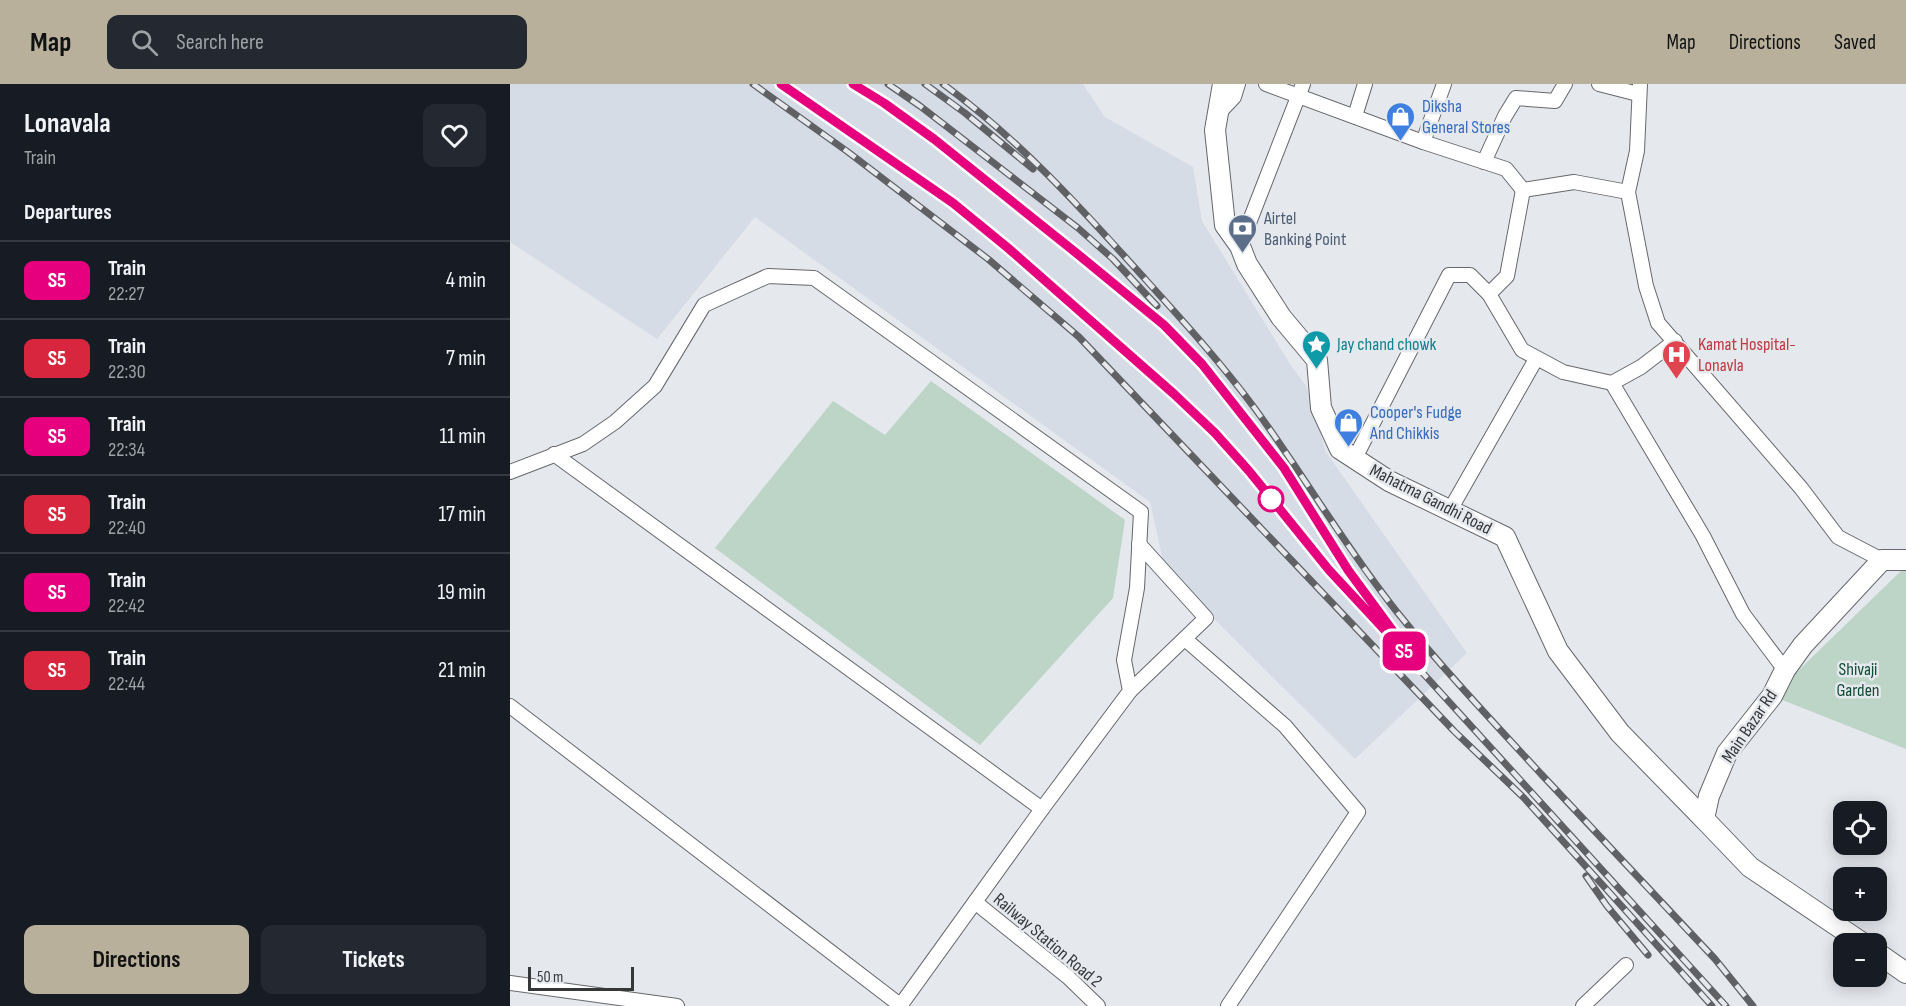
<!DOCTYPE html>
<meta charset="utf-8">
<style>
:root{--surface:#171b24;--page:#242831;--text:#f1f3f6;--muted:#9ea1a6;--line:#363941;--accent:#b8b09b}
body{margin:0;font-family:"Sofia Sans Condensed",sans-serif;background:var(--page);color:var(--text);height:100vh;display:flex;flex-direction:column;font-size:22px;white-space:nowrap}
*{box-sizing:border-box;margin:0}
p{font-size:20px;color:var(--muted)}
.icon{flex:none;width:33px;height:33px;fill:none;stroke:currentColor;stroke-width:2;stroke-linecap:round;stroke-linejoin:round}
.map{position:relative;flex:1;overflow:hidden}
.drawer{display:flex;flex-direction:column;background:var(--surface);width:510px}
.drawer>*{flex:none}
.badge{padding:0 12px;border-radius:9px;font-size:21px;line-height:39px}
.fabs{position:absolute;left:1323px;top:717px;display:grid;gap:12px}
.fabs a{display:grid;place-items:center;width:54px;height:54px;border-radius:12px;background:var(--surface);box-shadow:0 3px 15px #0003;font-size:30px}
.scale{position:absolute;left:18px;bottom:15px;width:106px;box-sizing:border-box;padding-left:6px;border:3px solid #363739;border-top:0;font-size:16px;line-height:21px;white-space:nowrap;color:#363739;-webkit-text-stroke:4px #e5e8ed;paint-order:stroke}
.map>.badge{position:absolute;translate:-50% -50%;box-shadow:0 0 0 3px #fff}
h2{padding:0 24px;font-size:22px;line-height:54px}
.round{display:grid;place-items:center;flex:none;width:63px;height:63px;border-radius:12px;background:var(--page)}
.headline{display:flex;align-items:center;justify-content:space-between;height:102px;padding:0 24px}
h1{font-size:28px;font-weight:700;line-height:45px}
.action{display:flex;gap:12px;margin-top:auto;padding:12px 24px}
.action a{flex:1;height:69px;border-radius:12px;background:var(--accent);color:#111;font-size:24px;font-weight:700;line-height:69px;text-align:center}
.action a+a{background:var(--page);color:var(--text)}
ul{padding:0;list-style:none}
li{display:flex;align-items:center;gap:18px;height:78px;padding:0 24px;border-top:2px solid var(--line)}
li div{flex:1}
li b{display:block;font-size:22px}
li em{font-style:normal}
li .badge{min-width:66px;font-weight:700;text-align:center}
header{display:flex;align-items:center;gap:36px;box-sizing:border-box;height:84px;padding:0 30px;background:var(--accent);color:#111}
header strong{font-size:28px}
nav{display:flex;gap:33px;margin-inline-start:auto;font-size:21px}
.search{width:420px;height:54px;background:var(--page);display:flex;align-items:center;gap:15px;box-sizing:border-box;padding:0 21px;border-radius:12px;color:var(--muted);font-size:22px}
main{display:flex;flex:1;min-height:0}
.map>svg:first-child{display:block}
.built{fill:#d5dce6}
.green{fill:#bcd5c7}
.lines{fill:none;stroke-linecap:round;stroke-linejoin:round}
.minor-casing{stroke:#66686d;stroke-width:16}
.secondary-casing{stroke:#66686d;stroke-width:22}
.minor{stroke:#fff;stroke-width:14}
.secondary{stroke:#fff;stroke-width:20}
.rail-casing{stroke:#606164;stroke-width:7}
.rail{stroke:#e5e8ed;stroke-width:4.5;stroke-dasharray:14;stroke-linecap:butt}
.line-casing{stroke:#fff;stroke-width:14}
.line{stroke:#e6007e;stroke-width:9}
.stop-dot{fill:#fff;stroke:#e6007e;stroke-width:3}
.labels{text-anchor:middle;stroke-width:5;stroke-linejoin:round;paint-order:stroke}
.shop-label{font-size:18px;fill:#366cbe;stroke:#e5e8ed;text-anchor:start}
.service-label{font-size:18px;fill:#4e5e75;stroke:#e5e8ed;text-anchor:start}
.culture-label{font-size:18px;fill:#0d838f;stroke:#e5e8ed;text-anchor:start}
.health-label{font-size:18px;fill:#be3a42;stroke:#e5e8ed;text-anchor:start}
.street-label{font-size:18px;fill:#363739;stroke:#e5e8ed}
.park-label{font-size:18px;fill:#104c34;stroke:#e5e8ed}
</style>
<header>
<strong>Map</strong>
<div class="search"><svg class="icon" aria-label="search" viewBox="0 0 24 24"><circle cx="10" cy="10" r="6"/><path d="M15 15l6 6"/></svg>Search here</div>
<nav><a>Map</a><a>Directions</a><a>Saved</a></nav>
</header>
<main>
<section class="drawer">
<div class="headline"><div><h1>Lonavala</h1><p>Train</p></div><a class="round"><svg class="icon" aria-label="heart" viewBox="0 0 24 24"><path d="M12 20l-8-8c-3-5 5-10 8-4 3-6 11-1 8 4z"/></svg></a></div>
<h2>Departures</h2>
<ul>
<li><span class="badge" style="background:#e6007e;color:#fff">S5</span><div><b>Train</b><p>22:27</p></div><em>4 min</em></li>
<li><span class="badge" style="background:#d7263d;color:#fff">S5</span><div><b>Train</b><p>22:30</p></div><em>7 min</em></li>
<li><span class="badge" style="background:#e6007e;color:#fff">S5</span><div><b>Train</b><p>22:34</p></div><em>11 min</em></li>
<li><span class="badge" style="background:#d7263d;color:#fff">S5</span><div><b>Train</b><p>22:40</p></div><em>17 min</em></li>
<li><span class="badge" style="background:#e6007e;color:#fff">S5</span><div><b>Train</b><p>22:42</p></div><em>19 min</em></li>
<li><span class="badge" style="background:#d7263d;color:#fff">S5</span><div><b>Train</b><p>22:44</p></div><em>21 min</em></li>
</ul>
<div class="action"><a>Directions</a><a>Tickets</a></div>
</section>
<div class="map">
<svg width="1396" height="922" viewBox="0 0 1396 922">
<rect width="100%" height="100%" fill="#e5e8ed"/>
<!-- built -->
<path class="built" d="M0,0H573L595,33L683,83L692,137L780,280L796,302L816,368L957,569L845,675L655,486L640,418L245,133L147,255L0,158Z"/>
<!-- green -->
<g class="green">
<path d="M421,297L615,436L603,514L470,661L205,464L323,317L375,351Z"/>
<path d="M1396,482V665L1262,612Z"/>
</g>
<g class="lines">
<defs>
<g id="minor">
<path d="M756,0L913,58L934,0"/>
<path d="M1089,0L1128,10"/>
<path d="M1130,0L1127,67L1118,108L1136,202L1148,239L1291,404L1328,453L1372,476"/>
<path d="M708,30L724,13L728,0"/>
<path d="M845,32L855,0"/>
<path d="M913,58L996,85L1013,106"/>
<path d="M974,78L995,32L1006,14L1045,17L1055,0"/>
<path d="M1118,108L1064,98L1013,106L997,192L979,210L1012,266L1053,288L1102,299L1131,283L1165,257"/>
<path d="M730,162L793,0"/>
<path d="M1102,299L1193,452L1233,530L1275,586"/>
<path d="M44,370L532,725"/>
<path d="M845,374L939,191H960L979,210"/>
<path d="M0,388L73,360L105,338L145,302L194,221L258,192L304,194L631,428L627,504L614,576L620,607L532,725L390,922"/>
<path d="M940,426L1026,275"/>
<path d="M675,555L775,642L848,728L718,922"/>
<path d="M620,607L696,534L629,460"/>
<path d="M0,622L390,921"/>
<path d="M465,818L558,893L588,922"/>
<path d="M0,899L167,922"/>
<path d="M1073,922L1116,881"/>
</g>
<g id="secondary">
<path d="M713,0L705,46L715,141L730,162L737,180L771,233L807,276L811,324L830,365L879,397L995,453L1048,567L1110,649L1194,735"/>
<path d="M1354,860L1240,783L1194,735L1199,712L1217,669L1262,612L1275,586L1293,561L1372,476H1396"/>
<path d="M1366,868L1396,889"/>
</g>
</defs>
<!-- minor casing -->
<use href="#minor" class="minor-casing"/>
<!-- secondary casing -->
<use href="#secondary" class="secondary-casing"/>
<!-- minor -->
<use href="#minor" class="minor"/>
<!-- secondary -->
<use href="#secondary" class="secondary"/>
<defs>
<g id="rail">
<path d="M243,0L338,68L478,175L569,253L944,647L1014,714L1202,922"/>
<path d="M271,0L443,119L498,164L705,349L739,387L819,486L1216,922"/>
<path d="M343,0L374,19L424,55L607,201L654,241L691,280L774,384L838,486L872,533"/>
<path d="M378,0L410,22L568,144L603,175L647,222"/>
<path d="M415,0L455,29L523,85"/>
<path d="M433,0C512,58 571,124 636,196C674,238 712,280 746,326C794,392 836,464 887,528C933,585 983,638 1032,691C1090,752 1147,814 1205,875L1243,922"/>
<path d="M1076,792L1097,822L1138,871"/>
</g>
</defs>
<!-- rail casing -->
<use href="#rail" class="rail-casing"/>
<!-- rail -->
<use href="#rail" class="rail"/>
</g>
<g class="lines">
<defs>
<path id="line" d="M271,0L443,119L498,164L664,310L705,349L739,387L819,486L910,584L838,486L774,384L692,280L654,241L570,172L424,55L374,19L343,0"/>
</defs>
<!-- line casing -->
<use href="#line" class="line-casing"/>
<!-- line -->
<use href="#line" class="line"/>
</g>
<!-- icons -->
<defs>
<symbol id="shop-pin" viewBox="-11 -11 22 30"><path d="M0 17L-7.5 6A9.5 9.5 0 1 1 7.5 6Z" fill="#3f7fe0" stroke="#e5e8ed"/><path d="M-5-2.5h2.3a2.7 3.5 0 0 1 5.4 0H5L5.5 6h-11ZM-1.5-2.5h3a1.5 2.3 0 0 0-3 0Z" fill="#fff"/></symbol>
<symbol id="bank-pin" viewBox="-11 -11 22 30"><path d="M0 17L-7.5 6A9.5 9.5 0 1 1 7.5 6Z" fill="#5c6f8a" stroke="#e5e8ed"/><path d="M-6-4H6V4H-6ZM0-2.3a2.3 2.3 0 1 0 0 4.6a2.3 2.3 0 1 0 0-4.6Z" fill="#fff"/></symbol>
<symbol id="sight-pin" viewBox="-11 -11 22 30"><path d="M0 17L-7.5 6A9.5 9.5 0 1 1 7.5 6Z" fill="#0f9aa8" stroke="#e5e8ed"/><path d="M0-6L1.8-2.2L6-1.7L2.9 1.2L3.7 5.4L0 3.3L-3.7 5.4L-2.9 1.2L-6-1.7L-1.8-2.2Z" fill="#fff"/></symbol>
<symbol id="hospital-pin" viewBox="-11 -11 22 30"><path d="M0 17L-7.5 6A9.5 9.5 0 1 1 7.5 6Z" fill="#e0444e" stroke="#e5e8ed"/><path d="M-5-5h3v3.5h4V-5h3V5h-3V1.5h-4V5h-3Z" fill="#fff"/></symbol>
</defs>
<g fill-rule="evenodd">
<use href="#shop-pin" x="874" y="16" width="33" height="45"/>
<use href="#bank-pin" x="716" y="128" width="33" height="45"/>
<use href="#sight-pin" x="790" y="244" width="33" height="45"/>
<use href="#hospital-pin" x="1150" y="254" width="33" height="45"/>
<use href="#shop-pin" x="822" y="322" width="33" height="45"/>
</g>
<!-- markers -->
<circle class="stop-dot" cx="761" cy="415" r="12"/>
<g class="labels">
<!-- shop labels -->
<g class="shop-label">
<text x="912" y="28">Diksha<tspan x="912" dy="21">General Stores</tspan></text>
<text x="860" y="334">Cooper's Fudge<tspan x="860" dy="21">And Chikkis</tspan></text>
</g>
<!-- service labels -->
<g class="service-label">
<text x="754" y="140">Airtel<tspan x="754" dy="21">Banking Point</tspan></text>
</g>
<!-- culture labels -->
<g class="culture-label">
<text x="827" y="266">Jay chand chowk</text>
</g>
<!-- health labels -->
<g class="health-label">
<text x="1188" y="266">Kamat Hospital-<tspan x="1188" dy="21">Lonavla</tspan></text>
</g>
<!-- street labels -->
<g class="street-label">
<text transform="translate(921 415) rotate(27)" y="6">Mahatma Gandhi Road</text>
<text transform="translate(1239 642) rotate(-56)" y="6">Main Bazar Rd</text>
<text transform="translate(538 856) rotate(40)" y="6">Railway Station Road 2</text>
</g>
<!-- park labels -->
<g class="park-label">
<text x="1348" y="591">Shivaji<tspan x="1348" dy="21">Garden</tspan></text>
</g>
</g>
</svg>
<div class="fabs">
<a><svg class="icon" aria-label="locate" viewBox="0 0 24 24"><circle cx="12" cy="12" r="6"/><path d="M12 2v4M12 18v4M2 12h4M18 12h4"/></svg></a>
<a>+</a>
<a>−</a>
</div>
<div class="scale">50 m</div>
<b class="badge" style="left:894px;top:567px;background:#e6007e;color:#fff">S5</b>
</div>
</main>
